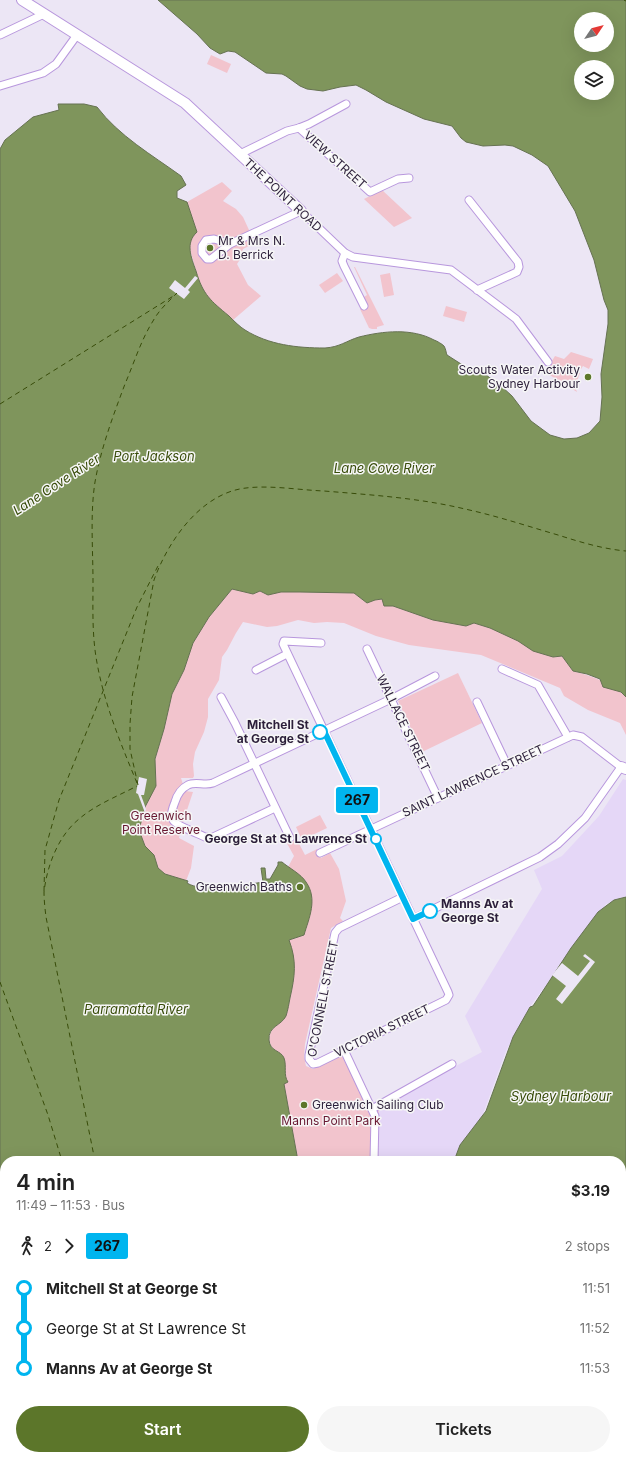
<!DOCTYPE html>
<meta charset="utf-8">
<style>
:root{--surface:#fff;--page:#f6f6f6;--text:#222;--muted:#767676;--accent:#5c762a}
body{margin:0;font-family:Inter,sans-serif;background:var(--page);color:var(--text);height:100vh;display:flex;flex-direction:column;font-size:15px;white-space:nowrap}
*{box-sizing:border-box;margin:0}
p{font-size:13px;color:var(--muted)}
.icon{flex:none;width:22px;height:22px;fill:none;stroke:currentColor;stroke-width:2;stroke-linecap:round;stroke-linejoin:round}
.map{position:relative;flex:1;overflow:hidden}
.details{position:absolute;left:0px;top:1156px;width:626px;height:304px;display:flex;flex-direction:column;background:var(--surface);border-radius:16px 16px 0 0;box-shadow:0 4px 16px #0002}
.details>*{flex:none}
.badge{padding:0 8px;border-radius:3px;font-size:14px;line-height:26px}
.needle{width:26px;rotate:55deg}
.controls{position:absolute;left:574px;top:12px;display:grid;gap:8px}
.controls a{display:grid;place-items:center;width:40px;height:40px;border-radius:50%;background:var(--surface);box-shadow:0 4px 16px #0002;font-size:20px}
.map>.badge{position:absolute;translate:-50% -50%;box-shadow:0 0 0 2px #fff}
.legs{display:flex;align-items:center;gap:6px;height:44px;padding:0 16px;font-size:13px}
.legs p{margin-inline-start:auto}
.overview{display:flex;align-items:center;justify-content:space-between;height:68px;padding:0 16px}
h1{font-size:22px;font-weight:600;line-height:30px}
.cta{display:flex;gap:8px;margin-top:auto;padding:8px 16px}
.cta a{flex:1;height:46px;border-radius:24px;background:var(--accent);color:#fff;font-size:16px;font-weight:600;line-height:46px;text-align:center}
.cta a+a{background:var(--page);color:var(--text)}
ul{padding:0 16px;list-style:none}
li{display:flex;align-items:center;gap:14px;height:40px;font-size:15px}
li i{display:grid;place-items:center;width:6px;height:100%;margin:0 5px;background:currentColor}
li i::after{content:'';width:10px;height:10px;margin:-5px;border:3px solid;border-radius:50%;background:var(--surface)}
li p{margin-inline-start:auto}
li:first-child i{background:linear-gradient(#0000 50%,currentColor 0)}
li:last-child i{background:linear-gradient(currentColor 50%,#0000 0)}
.map>svg:first-child{display:block}
.built{fill:#e5d7f7}
.green{fill:#f2c4cd}
.water{fill:#7f955c;stroke:#667252;fill-rule:evenodd}
.pier{fill:#ece6f5}
.lines{fill:none;stroke-linecap:round;stroke-linejoin:round}
.ferry{stroke:#384c09;stroke-width:1;stroke-dasharray:5 4;stroke-linecap:butt}
.street-casing{stroke:#b897dd;stroke-width:9}
.secondary-casing{stroke:#b897dd;stroke-width:12}
.street{stroke:#fff;stroke-width:7}
.secondary{stroke:#fff;stroke-width:10}
.line-1-casing{stroke:#fff;stroke-width:9}
.line-1{stroke:#00b5ef;stroke-width:6}
.poi-dot{fill:#5c762a;stroke:#f6f6f6;stroke-width:1.5}
.stop-1-dot{fill:#fff;stroke:#00b5ef;stroke-width:2}
.labels{text-anchor:middle;stroke-width:3;stroke-linejoin:round;paint-order:stroke}
.street-label{font-size:12px;fill:#2c1f3a;stroke:#f6f6f6}
.poi-label{font-size:12px;fill:#2c1f3a;stroke:#f6f6f6;text-anchor:start}
.stop-label{font-size:12px;font-weight:bold;fill:#2c1f3a;stroke:#f6f6f6;text-anchor:end}
.park-label{font-size:12px;fill:#671731;stroke:#f6f6f6}
.water-label{font-size:13px;font-style:italic;fill:#384c09;stroke:#f6f6f6}
</style>
<div class="map">
<svg width="626" height="1460" viewBox="0 0 626 1460">
<rect width="100%" height="100%" fill="#ece6f5"/>
<!-- built -->
<path class="built" d="M623,779L626,780V896L606,904L529,1008L506,1051L483,1114L456,1161H378L379,1107L482,1052L465,1016L542,889L534,870L562,856L599,816Z"/>
<!-- green -->
<g class="green">
<path d="M211,55L231,64L227,73L207,64Z"/>
<path d="M222,182L232,191L223,201L236,209L243,217L255,243L243,249L241,258L237,264L248,285L261,296L233,320L207,297L198,278L189,246L192,237L197,232L187,202Z"/>
<path d="M382,190L412,218L394,227L364,199Z"/>
<path d="M349,267L364,297L367,295L354,267H355L384,325L377,327V329H372L369,328L360,309L362,308L347,269Z"/>
<path d="M337,273L343,281L325,293L319,285Z"/>
<path d="M390,273L394,295L384,297L380,275Z"/>
<path d="M446,306L467,312L464,322L443,316Z"/>
<path d="M571,352L593,359L589,369L583,366L581,369L578,368L577,372L580,373L575,387L577,392L545,372L555,356L564,359Z"/>
<path d="M232,589L253,594L260,591L268,595L281,592H300L354,593L367,603L375,600L383,599L384,606H393L433,620L466,626L474,623L490,628L518,641L534,651L553,657L562,656L573,671C592,676 612,683 626,697V735L620,723L588,710L564,696L560,688L481,655L409,645L376,636L344,623L327,622L314,623L298,620L277,626L267,627L243,622L236,633L227,650L222,657L219,680L208,699V717L204,732L195,752L193,764L194,776L193,778H181L185,791L193,792L183,822L179,838L194,846L191,868L186,881L165,874L158,868L154,855L145,846L139,830L145,807L156,786L155,760L164,729L172,694L184,670L193,643L209,617Z"/>
<path d="M458,673L482,723L422,752L398,701Z"/>
<path d="M320,815L327,828L302,840L296,827Z"/>
<path d="M294,834L305,855L317,849L321,858L330,853L339,869L346,901L340,918L343,921L331,928L305,1044L304,1057L306,1066L313,1069L342,1056L369,1108L379,1107L378,1161H298L284,1084L285,1079L284,1059C281,1052 272,1051 270,1043C266,1028 281,1025 287,1013C288,1008 289,1003 290,998C295,976 296,961 289,940L296,938L306,881L288,867L294,856L284,838Z"/>
<path d="M0,1408L5,1411V1455H43V1460H0Z"/>
</g>
<!-- water -->
<g class="water">
<path d="M158,0H626V697L621,692L603,687L600,679L587,674L573,671L562,656L553,657L533,651L518,641L490,628L474,623L466,626L433,620L393,606H384L382,599L375,600L367,603L354,593L300,592H281L268,595L260,591L253,594L232,589L209,617L193,643L184,670L172,694L164,729L155,759L156,786L145,807L139,830L145,846L154,855L158,868L165,874L188,881L187,883C202,893 245,885 263,882L261,868H265L266,879H270L278,865V862H282C289,868 301,874 306,882C318,899 309,918 304,935L289,940C297,961 295,976 290,998C289,1003 288,1010 286,1016C281,1026 268,1026 269,1040C270,1052 281,1050 284,1058C287,1066 283,1075 288,1082L284,1084L298,1161H5V1328H0V149L5,140L33,117L59,110L58,104H84L97,107C119,136 152,155 181,176L186,185L177,191V198L187,202L197,232C185,243 191,257 196,271C203,295 211,301 229,316C234,321 240,327 245,330C269,345 297,348 325,348C340,347 346,341 359,337C383,331 412,328 434,340C437,341 442,344 444,346C446,349 446,353 447,355L472,371L486,375L500,385L512,396L531,421L550,435L564,439L577,438L589,433L600,421L602,397L601,374L608,324V310L604,300L594,260L575,211L548,166L532,155L513,146L505,145L483,146L466,142L461,138L452,126L424,119L386,102L366,90L356,85L340,87L323,91L307,89L300,86L286,76L282,74L266,73L235,52L228,51L220,54L210,48L197,34ZM581,19H607V45H581ZM581,67H607V93H581Z"/>
<path d="M626,897V1184L623,1194L624,1235L626,1241V1460H43V1455H621V1161H454L460,1145L486,1111L513,1037L530,1007L533,1006L571,948L598,912L614,900Z"/>
</g>
<!-- pier -->
<g class="pier">
<path d="M195,276L198,278L188,290L190,292L184,299L169,288L175,280L185,288Z"/>
<path d="M139,777L147,779L144,795H141L146,809L145,813L138,794L136,793Z"/>
<path d="M585,954L595,962L562,1004L556,999L566,986L552,975L562,963L578,976L590,961L583,956Z"/>
</g>
<g class="lines">
<!-- ferry -->
<g class="ferry">
<path d="M624,0L626,1"/>
<path d="M0,404L175,295"/>
<path d="M137,783C120,742 103,701 96,657C92,632 93,606 93,582C93,549 90,514 95,482C101,448 113,416 125,384C134,363 141,340 153,321C159,310 168,302 177,293"/>
<path d="M138,785L130,749V724L132,697L154,580C168,541 201,493 246,488C271,485 299,490 324,491C372,495 419,498 465,509C497,516 527,526 558,535C580,542 603,549 626,551"/>
<path d="M44,891L45,850L59,800L137,607L159,564"/>
<path d="M0,982L48,1115L62,1161"/>
<path d="M95,1161L46,917C45,909 44,900 44,892C47,866 58,836 79,819C95,805 118,796 137,786"/>
<path d="M0,1221L5,1224"/>
<path d="M61,1455L63,1460"/>
<path d="M114,1455V1460"/>
</g>
<defs>
<g id="street">
<path d="M0,35L44,14"/>
<path d="M0,86L43,73L56,64L77,35"/>
<path d="M299,128L370,192L398,179L409,178"/>
<path d="M240,154L287,131L299,128L309,124L346,104"/>
<path d="M469,200L518,262L519,267L517,272L477,290"/>
<path d="M230,244L214,239L206,240L202,246V253L207,259H211L230,244L301,211L345,253L353,257L451,270L516,319L548,362"/>
<path d="M345,253L342,261L344,266L364,306"/>
<path d="M321,643L284,641L283,644L448,992L449,995L446,1000L318,1063L313,1064L309,1059V1055L335,933L339,928L403,897"/>
<path d="M367,649L438,798"/>
<path d="M502,669L538,685L568,737"/>
<path d="M256,670L287,654"/>
<path d="M221,697L235,723L290,838"/>
<path d="M477,702L507,765"/>
<path d="M275,808L211,838L205,837C199,834 175,825 173,820C170,814 173,807 175,802C177,795 182,788 188,785C195,781 205,786 213,783L391,699L435,676"/>
<path d="M320,853L573,735L582,737L621,767L585,818L558,844L540,857L413,919"/>
<path d="M344,1050L375,1116L374,1161"/>
<path d="M372,1109L452,1064"/>
<path d="M0,1413L2,1414"/>
</g>
<g id="secondary">
<path d="M22,0L185,103L301,211"/>
<path d="M621,767L626,769"/>
</g>
</defs>
<!-- street casing -->
<use href="#street" class="street-casing"/>
<!-- secondary casing -->
<use href="#secondary" class="secondary-casing"/>
<!-- street -->
<use href="#street" class="street"/>
<!-- secondary -->
<use href="#secondary" class="secondary"/>
</g>
<g class="lines">
<defs>
<path id="line-1" d="M320,732L324,731L413,919L430,911"/>
</defs>
<!-- line-1 casing -->
<use href="#line-1" class="line-1-casing"/>
<!-- line-1 -->
<use href="#line-1" class="line-1"/>
</g>
<!-- markers -->
<g class="poi-dot">
<circle cx="210" cy="248" r="4"/>
<circle cx="588" cy="377" r="4"/>
<circle cx="300" cy="887" r="4"/>
<circle cx="304" cy="1105" r="4"/>
</g>
<g class="stop-1-dot">
<circle cx="320" cy="732" r="7"/>
<circle cx="376" cy="839" r="5"/>
<circle cx="430" cy="911" r="7"/>
</g>
<g class="labels">
<!-- street labels -->
<g class="street-label">
<text transform="translate(335 160) rotate(42)" y="4">VIEW STREET</text>
<text transform="translate(283 195) rotate(43)" y="4">THE POINT ROAD</text>
<text transform="translate(403 723) rotate(64)" y="4">WALLACE STREET</text>
<text transform="translate(473 781) rotate(-25)" y="4">SAINT LAWRENCE STREET</text>
<text transform="translate(323 999) rotate(-79)" y="4">O'CONNELL STREET</text>
<text transform="translate(382 1031) rotate(-26)" y="4">VICTORIA STREET</text>
</g>
<!-- poi labels -->
<g class="poi-label">
<text x="218" y="245">Mr &amp; Mrs N.<tspan x="218" dy="14">D. Berrick</tspan></text>
<text x="580" y="374" text-anchor="end">Scouts Water Activity<tspan x="580" dy="14">Sydney Harbour</tspan></text>
<text x="292" y="891" text-anchor="end">Greenwich Baths</text>
<text x="312" y="1109">Greenwich Sailing Club</text>
</g>
<!-- stop labels -->
<g class="stop-label">
<text x="309" y="729">Mitchell St<tspan x="309" dy="14">at George St</tspan></text>
<text x="367" y="843">George St at St Lawrence St</text>
<text x="441" y="908" text-anchor="start">Manns Av at<tspan x="441" dy="14">George St</tspan></text>
</g>
<!-- park labels -->
<g class="park-label">
<text x="161" y="820">Greenwich<tspan x="161" dy="14">Point Reserve</tspan></text>
<text x="331" y="1125">Manns Point Park</text>
</g>
<!-- water labels -->
<g class="water-label">
<text x="154" y="461">Port Jackson</text>
<text x="384" y="473">Lane Cove River</text>
<text transform="translate(56 484) rotate(-33)" y="5">Lane Cove River</text>
<text x="136" y="1014">Parramatta River</text>
<text x="561" y="1101">Sydney Harbour</text>
</g>
</g>
</svg>
<div class="controls">
<a><svg class="needle" viewBox="-14 -14 28 28"><path d="M0-13l5 13h-10z" fill="#e53935"/><path d="M0 13l5-13h-10z" fill="#767676"/></svg></a>
<a><svg class="icon" aria-label="layers" viewBox="0 0 24 24"><path d="M12 4l9 5-9 5-9-5zM3 14l9 5 9-5"/></svg></a>
</div>
<b class="badge" style="left:357px;top:800px;background:#00b5ef;color:#111">267</b>
<section class="details">
<div class="overview"><div><h1>4 min</h1><p>11:49 – 11:53 · Bus</p></div><b>$3.19</b></div>
<div class="legs"><svg class="icon" aria-label="walk" viewBox="0 0 24 24"><circle cx="13" cy="4" r="2"/><path d="M13 8l-2 6 4 7M11 14l-3 7M7 12l3-4h3l4 4"/></svg>2<svg class="icon" aria-label="forward" viewBox="0 0 24 24"><path d="M9 5l7 7-7 7"/></svg><b class="badge" style="background:#00b5ef;color:#111">267</b><p>2 stops</p></div>
<ul>
<li><i style="color:#00b5ef"></i><b>Mitchell St at George St</b><p>11:51</p></li>
<li><i style="color:#00b5ef"></i><span>George St at St Lawrence St</span><p>11:52</p></li>
<li><i style="color:#00b5ef"></i><b>Manns Av at George St</b><p>11:53</p></li>
</ul>
<div class="cta"><a>Start</a><a>Tickets</a></div>
</section>
</div>
